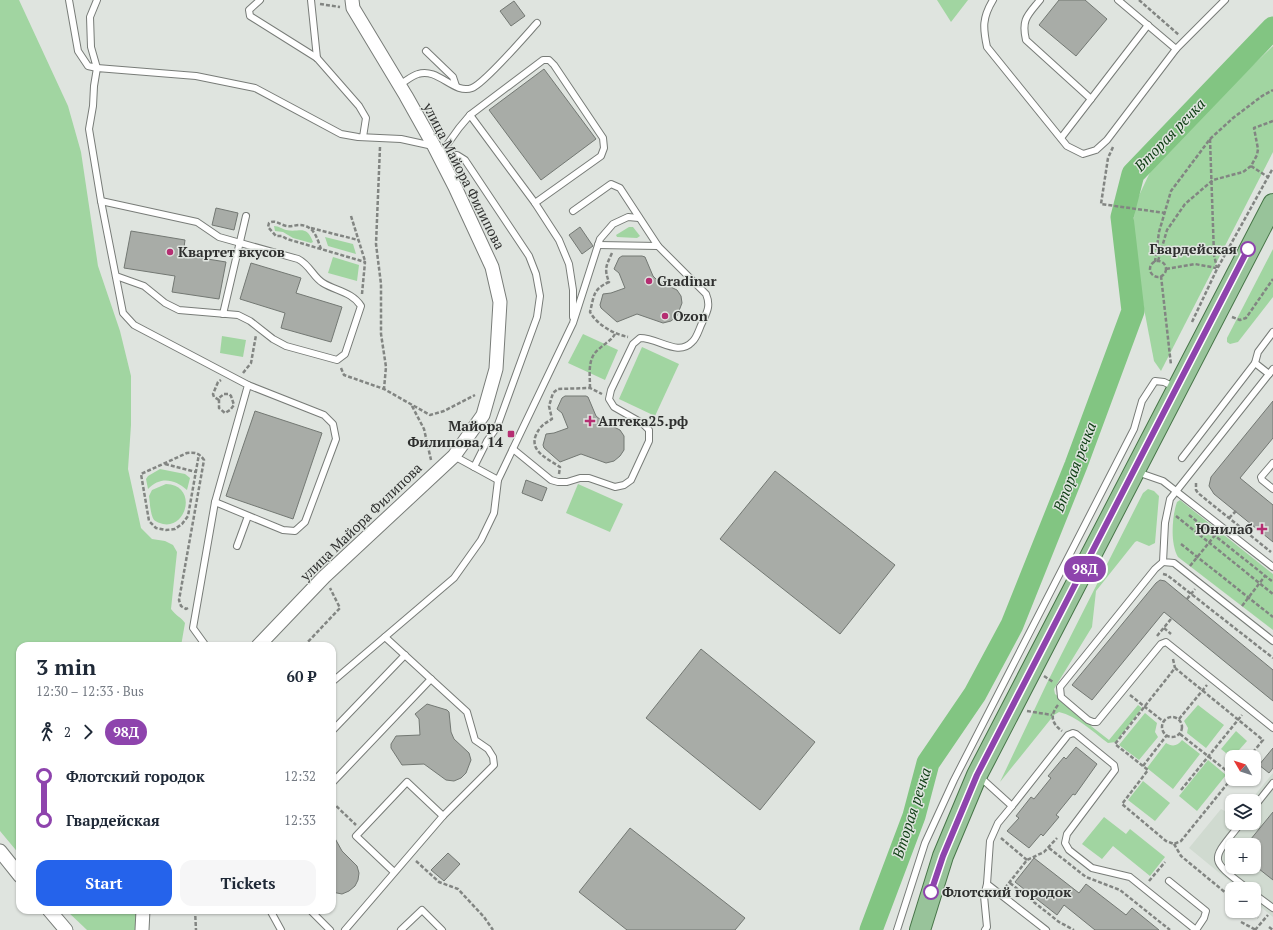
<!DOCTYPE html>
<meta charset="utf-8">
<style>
:root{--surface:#fff;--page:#f6f6f7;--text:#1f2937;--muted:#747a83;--accent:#2563eb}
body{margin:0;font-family:"PT Serif",serif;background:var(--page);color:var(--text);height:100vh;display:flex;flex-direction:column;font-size:15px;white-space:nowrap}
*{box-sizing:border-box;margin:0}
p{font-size:13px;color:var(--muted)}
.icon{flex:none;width:22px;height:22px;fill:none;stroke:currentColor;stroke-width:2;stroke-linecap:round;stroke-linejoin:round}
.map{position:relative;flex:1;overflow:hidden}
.sheet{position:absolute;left:16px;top:642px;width:320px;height:272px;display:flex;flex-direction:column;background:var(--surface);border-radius:12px;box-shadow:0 1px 3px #0004}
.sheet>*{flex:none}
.badge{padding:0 8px;border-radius:13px;font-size:14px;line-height:26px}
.needle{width:26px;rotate:309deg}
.buttons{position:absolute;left:1225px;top:750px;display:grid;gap:8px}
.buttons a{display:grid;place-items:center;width:36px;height:36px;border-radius:8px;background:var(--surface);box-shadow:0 1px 3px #0004;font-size:20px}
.map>.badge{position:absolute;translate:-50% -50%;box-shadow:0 0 0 2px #fff}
.legs{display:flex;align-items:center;gap:6px;height:44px;padding:0 20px;font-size:13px}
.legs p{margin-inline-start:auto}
.overview{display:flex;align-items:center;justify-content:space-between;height:68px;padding:0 20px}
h1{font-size:22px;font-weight:700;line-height:30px}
.cta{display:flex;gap:8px;margin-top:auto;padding:8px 20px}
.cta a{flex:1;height:46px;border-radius:12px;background:var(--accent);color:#fff;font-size:16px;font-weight:700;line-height:46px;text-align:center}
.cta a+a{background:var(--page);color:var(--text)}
ul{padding:0 20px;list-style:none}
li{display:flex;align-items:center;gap:14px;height:44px;font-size:15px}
li i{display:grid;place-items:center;width:6px;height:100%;margin:0 5px;background:currentColor}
li i::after{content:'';width:10px;height:10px;margin:-5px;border:3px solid;border-radius:50%;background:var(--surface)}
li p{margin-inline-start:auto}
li:first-child i{background:linear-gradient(#0000 50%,currentColor 0)}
li:last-child i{background:linear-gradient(currentColor 50%,#0000 0)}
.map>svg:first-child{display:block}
.built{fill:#d0dad0;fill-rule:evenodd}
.green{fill:#a1d5a1}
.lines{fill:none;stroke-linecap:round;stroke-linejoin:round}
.river{stroke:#82c582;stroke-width:23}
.building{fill:#a8aca7;stroke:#737873}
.service-casing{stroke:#787c78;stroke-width:8}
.minor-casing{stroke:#787c78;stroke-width:15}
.primary-casing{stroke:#477548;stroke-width:22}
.path{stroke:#828582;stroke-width:2.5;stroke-dasharray:4 2;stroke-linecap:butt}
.service{stroke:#fff;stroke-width:6}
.minor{stroke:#fff;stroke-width:13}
.primary{stroke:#98c39a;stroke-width:20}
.line-1-casing{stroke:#fff;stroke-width:9}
.line-1{stroke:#8e44ad;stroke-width:6}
.stop-1-dot{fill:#fff;stroke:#8e44ad;stroke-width:2}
.poi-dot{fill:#b52e72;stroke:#dfe4df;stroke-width:1.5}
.labels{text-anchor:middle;stroke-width:3;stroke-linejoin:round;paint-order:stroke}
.street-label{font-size:14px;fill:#2e2f2e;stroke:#dfe4df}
.stop-label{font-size:14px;font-weight:bold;fill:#2e2f2e;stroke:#dfe4df;text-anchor:end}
.poi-label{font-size:14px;font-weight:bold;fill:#2e2f2e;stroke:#dfe4df;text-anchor:start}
.water-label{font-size:15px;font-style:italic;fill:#0d3d12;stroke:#dfe4df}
</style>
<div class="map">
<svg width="1273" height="930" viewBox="0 0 1273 930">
<rect width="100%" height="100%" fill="#dfe4df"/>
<!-- built -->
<path class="built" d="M1273,773V917L1254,901V889H1239L1189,848L1221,809L1232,815V823H1254V801H1250ZM1232,845H1254V867H1232Z"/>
<!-- green -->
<g class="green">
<path d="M0,0H19L68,106L81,152L98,266L120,331L131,376V425L128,469L141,528L152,539L165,541L173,545L177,552L171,609C176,616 181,617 185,623L181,646H20V855L0,831Z"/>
<path d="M937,0H968L951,22Z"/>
<path d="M1273,46V152L1161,371L1154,361L1137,272L1133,231L1135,204L1152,168L1170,144Z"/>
<path d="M274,226C279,226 282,229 286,230C300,233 306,224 313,242L311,243L293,238L283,232L275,231Z"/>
<path d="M629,227H633L640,236L637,238L617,237L616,235Z"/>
<path d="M325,237L353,244L356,254L328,246Z"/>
<path d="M1273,249V297L1238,342L1230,344L1227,342V338Z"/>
<path d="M333,257L359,265L357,281L328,273Z"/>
<path d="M583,334L618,350L605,380L568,363Z"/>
<path d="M222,336L246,340L243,357L220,353Z"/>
<path d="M642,347L679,364L655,416L619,399Z"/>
<path d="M160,469L185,474L190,478L187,490C175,479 160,476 148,489L146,479L148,476Z"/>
<path d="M166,484C198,485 187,529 163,524C160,523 156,522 154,520C150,514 150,502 149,496L152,490Z"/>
<path d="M578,484L623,504L610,532L566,513Z"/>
<path d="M1148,489L1154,491L1159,496L1155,543L1149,546L1137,541L1135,542L1096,591L1092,627L1054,689L1055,694L1090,722L1091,726L1109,740L1138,705L1142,708L1116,742L1108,743C1093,732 1077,716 1059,712L1054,715L1000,782L1047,683L1143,493Z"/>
<path d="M1180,500L1273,574V630L1178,557C1170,544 1172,516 1177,502Z"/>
<path d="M1198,705L1224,725L1206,748L1187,733L1188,728L1184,721Z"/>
<path d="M1145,713L1157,723L1155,732L1158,737L1139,760L1119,745Z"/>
<path d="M1236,731L1247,741L1232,758L1221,749Z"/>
<path d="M1182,740L1200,754L1173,789L1147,768L1166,743C1172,747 1178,746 1182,740Z"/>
<path d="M1208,760L1226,775L1197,811L1179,796Z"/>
<path d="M1143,781L1170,803L1155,821L1128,800Z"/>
<path d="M1104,817L1126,834L1130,829L1165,857L1150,876L1113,846L1102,859L1082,844Z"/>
<path d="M66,910H145V930H87Z"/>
</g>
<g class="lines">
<!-- river -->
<path class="river" d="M871,930L914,816L928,763L975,694L1012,625L1076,465L1133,311L1122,217L1133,174L1273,28"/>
</g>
<!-- building -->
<g class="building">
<path d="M1059,0H1085L1107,19L1076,56L1039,25Z"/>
<path d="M514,1L525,16L511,26L500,11Z"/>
<path d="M544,69L596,139L541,180L489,110Z"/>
<path d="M216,208L238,213L234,230L212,225Z"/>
<path d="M580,227L593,246L582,254L569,235Z"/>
<path d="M131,231L185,240L183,255L226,262L219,299L172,292L175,276L124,268Z"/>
<path d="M622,256H642L645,257L653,276L658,281L677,290L681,296L682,303L677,316L671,321L663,323L637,314L617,322L601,308L600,305L603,294L611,293L625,288L619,273L614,269L619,258Z"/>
<path d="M251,263L301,278L296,293L342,307L331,342L281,328L285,313L240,299Z"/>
<path d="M565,396H586L588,397L596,416L602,421L620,430L624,436V450L620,456L614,461L606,463L581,454L560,462L544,448L543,445L546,434L554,433L568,428L562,413L557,409L562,398Z"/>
<path d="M1273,401V438L1240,478L1273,505V542L1214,494L1209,486L1211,477Z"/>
<path d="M255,411L322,433L293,519L226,496Z"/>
<path d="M775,471L895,565L840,634L720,539Z"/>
<path d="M526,480L547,488L542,501L522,493Z"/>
<path d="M1160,580L1165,581L1273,670V701L1164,612L1092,700L1072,685L1156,583Z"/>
<path d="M701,649L815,742L760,810L646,718Z"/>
<path d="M427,704L447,710L449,712L451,732L454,739L469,753L471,760L466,773L461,778L454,781L446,780L424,764L402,765L391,748V744L396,736L420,735L419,719L415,714Z"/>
<path d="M1076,747L1097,764L1075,795L1073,794L1056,815L1059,817L1043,836L1041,834L1029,848L1007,831L1019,818L1016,816L1031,797L1034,799L1051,778L1048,776L1064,757L1066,759Z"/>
<path d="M1273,748V768L1269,773L1259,765Z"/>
<path d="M1273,812V880L1254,865V845H1246Z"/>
<path d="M630,828L745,918L735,930H627L579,892Z"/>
<path d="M332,833L342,851L357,866L359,873L358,880L355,886L349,891L342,894L332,892Z"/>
<path d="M448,853L460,864L444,881L431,870Z"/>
<path d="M1034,858L1079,893L1086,884L1126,915L1132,908L1159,930H1095L1064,905L1057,915L1015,882Z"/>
</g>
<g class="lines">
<defs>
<g id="service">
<path d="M69,0L78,51L88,66L97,68L91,47L90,17L97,0"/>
<path d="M260,0L249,10L250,16L317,58L359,106L366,118L363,137"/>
<path d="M311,0L317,58"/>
<path d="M993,0C982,18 983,28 987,47L1067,146L1083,154L1096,150L1107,140L1176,49"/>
<path d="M1040,0C1028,15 1021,19 1026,40L1091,99"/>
<path d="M1118,0L1176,49L1225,0"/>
<path d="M426,51L453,77L456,86"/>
<path d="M399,85C405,82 411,76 418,74C438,67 454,95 472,88C485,83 526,35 537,23"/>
<path d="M470,115L543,60H549L554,65L603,138L604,148L601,156L535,203"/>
<path d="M1061,138L1148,25"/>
<path d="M439,156L457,155L465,160L529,256L536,274L540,296L537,317L497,427L487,441L474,467"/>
<path d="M439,156L459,128L470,115L535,203L559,240L569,264L573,290V317"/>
<path d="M101,201L197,222L219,237L298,259C310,265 313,277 323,283C336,291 352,292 361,306L345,354L337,360L286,346L273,339L250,321L238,315L179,310L165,303L144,286L116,276"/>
<path d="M573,211L611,184L620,188L658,246"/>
<path d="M223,314L246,216"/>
<path d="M1273,369L1170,499L1165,523L1163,562L1174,563L1273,641"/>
<path d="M1269,374L1255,363L1258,352L1273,332"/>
<path d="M513,449L551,480L558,482H567L580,478H589L615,487L624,485L631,480L649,441V430L642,423L614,407L609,399L611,390L633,344L640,338C659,338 678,357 692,342C697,338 699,329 702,323C707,312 711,306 706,294L658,246L598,245"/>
<path d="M454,456L498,480L573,323L600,239L613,224L628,217L639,218"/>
<path d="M1182,458L1255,363"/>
<path d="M1273,463L1261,477L1262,480L1273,489"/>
<path d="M1137,472L1163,481L1273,567"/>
<path d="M215,502L283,530L295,531L305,522L336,439L333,424L324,415L248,385"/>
<path d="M237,546L248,516"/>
<path d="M1163,562L1155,569L1060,687L1061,697L1088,720L1093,722H1097L1161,644L1166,642L1273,728"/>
<path d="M206,646L193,628L215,502L248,385L134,325L123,313L101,201L89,129L93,106L94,86L97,68L196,76L255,88L341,134L358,137L401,139L433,146"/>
<path d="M332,682L454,578L481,540L494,513L498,480"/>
<path d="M332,731L405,655"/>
<path d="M980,777L1012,806L1068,735L1073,733L1076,734L1114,765L1115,770L1067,834L1065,843L1069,850L1092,868L1130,877L1196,930"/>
<path d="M332,783L431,679"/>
<path d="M1012,806L998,823L990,841L987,884L1046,930"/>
<path d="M1254,807L1273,783"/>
<path d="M1241,823C1210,862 1208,858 1248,889"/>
<path d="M394,872L356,836L407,782L443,816"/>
<path d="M1169,881L1206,911L1204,918L1196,930"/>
<path d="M1254,894L1273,908"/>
<path d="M270,910L281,930"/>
<path d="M310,910L330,930"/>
<path d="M345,930L443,816L494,765L493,757L488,749L475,740L467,712L385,637"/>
<path d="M401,930L422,910L442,930"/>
<path d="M897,930L925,843L954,780L1134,429L1142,401L1155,381L1164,382L1176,388"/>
<path d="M985,930L987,927L984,896L987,884"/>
</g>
<g id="minor">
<path d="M258,646L324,577L454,456L483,415L496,369L500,302L492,267L455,187L434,146L406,96L353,8L352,0"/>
<path d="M0,851L20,876"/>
<path d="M49,910L66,930"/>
<path d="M142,930L143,910"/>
</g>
<path id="primary" d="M920,930L943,856L977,775L1273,204"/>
</defs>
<!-- service casing -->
<use href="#service" class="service-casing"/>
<!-- minor casing -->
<use href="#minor" class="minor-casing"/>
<!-- primary casing -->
<use href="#primary" class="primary-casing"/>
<!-- path -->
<g class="path">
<path d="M1139,0L1179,35"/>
<path d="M320,4L340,7"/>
<path d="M1210,139L1214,255L1217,268"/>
<path d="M380,147L376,244L381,284V334L386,367L384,389"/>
<path d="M1113,147L1108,158L1101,204L1165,213"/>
<path d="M1251,166L1268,177"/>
<path d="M351,216L365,261"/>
<path d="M311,228L358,240"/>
<path d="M321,249C317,238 314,225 299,225C295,225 291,227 287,226C280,225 275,219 269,223L268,227L276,236H282L287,239L365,262L362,294"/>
<path d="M612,253C606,266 604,269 609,282C593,289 594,296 590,312C597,325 614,334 628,337"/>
<path d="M1158,261L1167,230L1185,204L1213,180L1243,172L1251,166L1257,155L1258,149L1254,128L1273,121"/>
<circle cx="1158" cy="269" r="8"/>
<path d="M1155,262L1159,232L1171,191L1210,139L1233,118L1262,96L1273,90"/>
<path d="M1166,269L1195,264L1216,268"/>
<path d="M1161,276L1171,365"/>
<path d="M1232,317L1240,320L1246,318L1273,279"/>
<path d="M1192,322L1217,269L1273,168"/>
<path d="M341,368L344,375L384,389L430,415L444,411L475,395"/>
<path d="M243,373L251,363L256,335"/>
<path d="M590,388C590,374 587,358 599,349C605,343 611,341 615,334"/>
<path d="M224,394H229L231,396L234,405L230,410L225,413L219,408V398Z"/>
<path d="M219,400L214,397L213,394L218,382L221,380"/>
<path d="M412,406L424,429L431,460"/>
<path d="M165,464L196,472"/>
<path d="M559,474L560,467C548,459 529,451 536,435C540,426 544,424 552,419L549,406L553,393L558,389L590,388L602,394"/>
<path d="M1196,483V490L1198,493L1271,552"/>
<path d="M1189,515L1273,582"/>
<path d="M1176,516L1273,594"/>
<path d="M1229,518L1236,511"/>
<path d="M1181,544L1273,617"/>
<path d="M1190,566L1216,534"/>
<path d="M1163,574L1167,575L1273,658"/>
<path d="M1187,599L1195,589"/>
<path d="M1242,606L1265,576"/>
<path d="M188,608L186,609L181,606L179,600L204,460C199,453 195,452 187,453L141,474L149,521L156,528L166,530L175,529L182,524L188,516L199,454"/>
<path d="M1164,628L1171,634"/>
<path d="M1157,636L1171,619"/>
<path d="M304,646L340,608L330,588"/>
<path d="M1173,659L1175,668"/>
<path d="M1044,676L1053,682"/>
<path d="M1130,695L1164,722"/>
<path d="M1058,705C1050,715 1051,723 1062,731"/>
<path d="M1027,711L1052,715"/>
<circle cx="1172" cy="727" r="10"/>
<path d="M1179,719L1207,685"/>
<path d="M1180,734L1232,775"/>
<path d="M1143,766L1167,735"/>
<path d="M1232,778L1181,841L1174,844L1166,841L1122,804L1148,770L1115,744L1175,668L1263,740L1249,757"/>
<path d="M1181,790L1242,715"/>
<path d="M332,802L356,825"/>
<path d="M1001,838L1027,860"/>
<path d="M1174,844L1181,856L1232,898"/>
<path d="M1049,848L1086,877L1120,890L1170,930"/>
<path d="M416,861L439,882L458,889L484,917L493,930"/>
<path d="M1149,881L1165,862"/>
<path d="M1010,883L1059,922L1074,930"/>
<path d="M1005,888L1027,860L1044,852L1057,838"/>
<path d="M195,910L196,930"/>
<path d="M1248,911L1258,918"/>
<path d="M1241,922L1256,930"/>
<path d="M1269,927L1273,930"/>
<path d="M1255,930L1268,915"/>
</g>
<!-- service -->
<use href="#service" class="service"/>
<!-- minor -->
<use href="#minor" class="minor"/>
<!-- primary -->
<use href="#primary" class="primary"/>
</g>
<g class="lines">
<defs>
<path id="line-1" d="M931,892L943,856L977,775L1248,249"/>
</defs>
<!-- line-1 casing -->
<use href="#line-1" class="line-1-casing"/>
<!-- line-1 -->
<use href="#line-1" class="line-1"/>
</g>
<!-- markers -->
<g class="stop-1-dot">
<circle cx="1248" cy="249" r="7"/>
<circle cx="931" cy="892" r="7"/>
</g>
<g class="poi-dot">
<circle cx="170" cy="252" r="4"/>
<circle cx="649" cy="281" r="4"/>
<circle cx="665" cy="316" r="4"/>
<path d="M588 415h4v4h4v4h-4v4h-4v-4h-4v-4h4z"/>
<rect x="507" y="430" width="8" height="8" rx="2"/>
<path d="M1260 523h4v4h4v4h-4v4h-4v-4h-4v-4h4z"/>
</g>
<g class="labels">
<!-- street labels -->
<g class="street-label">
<text transform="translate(464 176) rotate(63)" y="5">улица Майора Филипова</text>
<text transform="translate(361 522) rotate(-44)" y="5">улица Майора Филипова</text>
</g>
<!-- stop labels -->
<g class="stop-label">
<text x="1237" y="254">Гвардейская</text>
<text x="942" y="897" text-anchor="start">Флотский городок</text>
</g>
<!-- poi labels -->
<g class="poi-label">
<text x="178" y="257">Квартет вкусов</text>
<text x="657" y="286">Gradinar</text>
<text x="673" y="321">Ozon</text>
<text x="598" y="426">Аптека25.рф</text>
<text x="503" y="431" text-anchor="end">Майора<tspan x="503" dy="16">Филипова, 14</tspan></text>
<text x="1253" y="534" text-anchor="end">Юнилаб</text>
</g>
<!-- water labels -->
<g class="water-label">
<text transform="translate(1170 135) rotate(-46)" y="5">Вторая речка</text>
<text transform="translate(1075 467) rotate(-69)" y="5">Вторая речка</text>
<text transform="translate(912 813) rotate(-72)" y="5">Вторая речка</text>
</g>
</g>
</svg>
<div class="buttons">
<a><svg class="needle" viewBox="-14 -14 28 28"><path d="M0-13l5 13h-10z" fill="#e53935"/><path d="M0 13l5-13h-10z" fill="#747a83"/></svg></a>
<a><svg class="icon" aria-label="layers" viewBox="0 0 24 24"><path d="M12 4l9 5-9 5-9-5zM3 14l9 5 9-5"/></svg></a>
<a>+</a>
<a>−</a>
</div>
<b class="badge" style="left:1085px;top:569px;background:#8e44ad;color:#fff">98Д</b>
<section class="sheet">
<div class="overview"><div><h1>3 min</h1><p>12:30 – 12:33 · Bus</p></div><b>60 ₽</b></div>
<div class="legs"><svg class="icon" aria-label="walk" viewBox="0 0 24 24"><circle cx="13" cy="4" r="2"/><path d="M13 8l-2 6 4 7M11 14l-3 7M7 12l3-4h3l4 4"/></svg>2<svg class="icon" aria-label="forward" viewBox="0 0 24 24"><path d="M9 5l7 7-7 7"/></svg><b class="badge" style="background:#8e44ad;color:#fff">98Д</b></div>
<ul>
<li><i style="color:#8e44ad"></i><b>Флотский городок</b><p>12:32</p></li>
<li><i style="color:#8e44ad"></i><b>Гвардейская</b><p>12:33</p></li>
</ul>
<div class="cta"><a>Start</a><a>Tickets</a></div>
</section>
</div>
